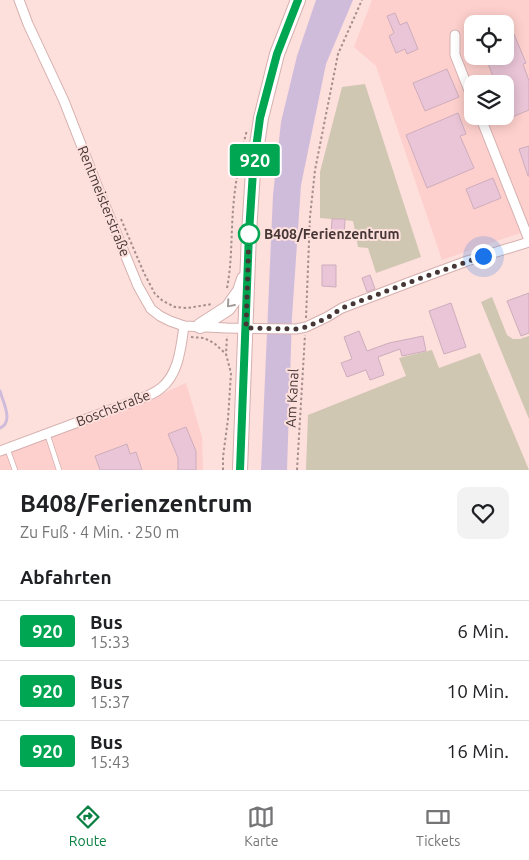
<!DOCTYPE html>
<html lang="de">
<meta charset="utf-8">
<style>
:root{--surface:#fff;--page:#f2f2f2;--text:#202124;--muted:#757577;--line:#e0e0e0;--accent:#0b8043}
body{margin:0;font-family:Ubuntu,sans-serif;background:var(--page);color:var(--text);height:100vh;display:flex;flex-direction:column;font-size:19px;white-space:nowrap}
*{box-sizing:border-box;margin:0}
p{font-size:16px;color:var(--muted)}
.icon{flex:none;width:28px;height:28px;fill:none;stroke:currentColor;stroke-width:2;stroke-linecap:round;stroke-linejoin:round}
.map{position:relative;height:470px;overflow:hidden}
.panel{display:flex;flex-direction:column;background:var(--surface);flex:1}
.panel>*{flex:none}
.badge{padding:0 10px;border-radius:4px;font-size:18px;line-height:32px}
.buttons{position:absolute;left:464px;top:15px;display:grid;gap:10px}
.buttons a{display:grid;place-items:center;width:50px;height:50px;border-radius:10px;background:var(--surface);box-shadow:0 2px 12px #0003;font-size:25px}
.you{position:absolute;width:25px;height:25px;margin:-12px;border:4px solid #fff;border-radius:50%;background:#1a73e8;box-shadow:0 0 0 8px #1a73e833}
.map>.badge{position:absolute;translate:-50% -50%;box-shadow:0 0 0 2px #fff}
h2{padding:0 20px;font-size:19px;line-height:45px}
.round{display:grid;place-items:center;flex:none;width:52px;height:52px;border-radius:10px;background:var(--page)}
.headline{display:flex;align-items:center;justify-content:space-between;height:85px;padding:0 20px}
h1{font-size:24px;font-weight:700;line-height:38px}
ul{padding:0;list-style:none}
li{display:flex;align-items:center;gap:15px;height:60px;padding:0 20px;border-top:1px solid var(--line)}
li div{flex:1}
li b{display:block;font-size:19px}
li em{font-style:normal}
li .badge{min-width:55px;font-weight:700;text-align:center}
.tabs{display:flex;justify-content:space-around;align-items:center;height:70px;border-top:1px solid var(--line);background:var(--surface);font-size:14px;color:var(--muted)}
.tabs a{display:grid;justify-items:center;gap:2px}
.tabs .on{color:var(--accent)}
.map>svg:first-child{display:block}
.built{fill:#fed0cd;fill-rule:evenodd}
.green{fill:#cfc7b1}
.water{fill:#cfbcdb}
.lines{fill:none;stroke-linecap:round;stroke-linejoin:round}
.stream{stroke:#cfbcdb;stroke-width:3}
.building{fill:#eac5d7;stroke:#cdadbc}
.lane-casing{stroke:#d5b0ae;stroke-width:6}
.street-casing{stroke:#d5b0ae;stroke-width:11}
.primary-casing{stroke:#d5b0ae;stroke-width:16}
.path{stroke:#a58e8c;stroke-width:2;stroke-dasharray:2.5 2.5;stroke-linecap:butt}
.lane{stroke:#fff;stroke-width:4.5}
.street{stroke:#fff;stroke-width:9}
.primary{stroke:#fff;stroke-width:14}
.oneway{stroke:#a29b9a}
.line-casing{stroke:#fff;stroke-width:11}
.line{stroke:#00a651;stroke-width:8}
.walk{stroke:#463736;stroke-width:5;stroke-dasharray:0 9}
.stop-dot{fill:#fff;stroke:#00a651;stroke-width:2.5}
.labels{text-anchor:middle;stroke-width:4;stroke-linejoin:round;paint-order:stroke}
.street-label{font-size:14px;fill:#463736;stroke:#fddfdc}
.stop-label{font-size:14px;font-weight:bold;fill:#463736;stroke:#fddfdc;text-anchor:start}
</style>
<div class="map">
<svg width="529" height="470" viewBox="0 0 529 470">
<rect width="100%" height="100%" fill="#fddfdc"/>
<!-- built -->
<g class="built">
<path d="M372,0H529V230L442,260L376,66L354,47ZM472,24H505V56H472ZM472,84H505V116H472Z"/>
<path d="M186,383L202,437L203,470H0V456L154,399L168,391Z"/>
</g>
<!-- green -->
<g class="green">
<path d="M365,84L421,257L376,273L368,248L358,247L353,221L320,218V172L342,87Z"/>
<path d="M492,297L507,335L513,339H520L529,336V419L481,302Z"/>
<path d="M432,350L439,368L480,353L529,470H306L308,415L406,376L399,358Z"/>
</g>
<!-- water -->
<path class="water" d="M316,0H353L326,64L301,185L292,317L287,470H261L273,195L281,122L297,56Z"/>
<g class="lines">
<!-- stream -->
<path class="stream" d="M0,391C3,402 14,422 0,428"/>
</g>
<!-- building -->
<g class="building">
<path d="M395,13L400,25L407,22L418,49L407,54L405,49L396,53L389,36L394,33L387,16Z"/>
<path d="M514,34L526,63L523,64L529,81V110L505,120V84H496L485,56H505V38Z"/>
<path d="M447,69L459,97L425,111L413,83Z"/>
<path d="M458,113L466,134L460,136L474,168L427,188L406,135Z"/>
<path d="M529,146V176H528L519,149Z"/>
<path d="M493,178L501,198L474,209L466,189Z"/>
<path d="M332,219H345L344,238L331,237Z"/>
<path d="M322,265H336V287L322,286Z"/>
<path d="M370,275L375,289L367,292L362,278Z"/>
<path d="M529,293V333L521,336L507,301Z"/>
<path d="M451,303L466,347L444,354L429,311Z"/>
<path d="M359,331L367,351L389,343L423,336L426,351L402,356L400,349L378,357L384,375L370,380L366,370L347,377L341,363L352,359L344,337Z"/>
<path d="M186,427L196,451V470H178V458L168,434Z"/>
<path d="M127,444L130,454L136,452L142,470H100L95,456Z"/>
</g>
<g class="lines">
<defs>
<g id="lane">
<path d="M47,433L59,470"/>
<path d="M7,448L15,470"/>
</g>
<g id="street">
<path d="M19,0L28,24L64,101L102,198L138,286L151,309L160,316L170,321L184,326L227,328L296,329L306,327L327,317L342,308L413,281L467,261L529,242"/>
<path d="M455,35V55L472,98"/>
<path d="M480,116L529,240"/>
<path d="M0,451L132,402C142,398 153,395 161,388C179,374 181,346 184,326"/>
</g>
<g id="primary">
<path d="M200,326L228,308L240,291L244,279"/>
<path d="M240,470L249,233L253,171L261,118L277,54L298,0"/>
</g>
</defs>
<!-- lane casing -->
<use href="#lane" class="lane-casing"/>
<!-- street casing -->
<use href="#street" class="street-casing"/>
<!-- primary casing -->
<use href="#primary" class="primary-casing"/>
<!-- path -->
<g class="path">
<path d="M121,219L144,273L155,294L163,301L175,307L187,308L213,304"/>
<path d="M227,288C232,263 231,236 233,210C235,183 240,156 247,130"/>
<path d="M306,318L310,217L315,170L338,54L362,0"/>
<path d="M191,337L204,338L214,343L226,354"/>
<path d="M223,470V457L228,419L231,373L226,354L227,336"/>
<path d="M297,470L305,335"/>
</g>
<!-- lane -->
<use href="#lane" class="lane"/>
<!-- street -->
<use href="#street" class="street"/>
<!-- primary -->
<use href="#primary" class="primary"/>
</g>
<!-- one-way arrows -->
<defs><path id="oneway-chevron" d="M-2-3.5L2.5 0L-2 3.5" fill="none" stroke-width="1.6" stroke-linecap="round" stroke-linejoin="round" transform="scale(1.25)"/></defs>
<use class="oneway" href="#oneway-chevron" transform="translate(230 304) rotate(131)"/>
<g class="lines">
<defs>
<path id="line" d="M240,470L249,233L253,171L260,118L277,54L298,0"/>
</defs>
<!-- line casing -->
<use href="#line" class="line-casing"/>
<!-- line -->
<use href="#line" class="line"/>
<!-- walk -->
<path class="walk" d="M249,234L246,328L296,329L306,327L327,318L342,308L413,281L483,256"/>
</g>
<!-- markers -->
<circle class="stop-dot" cx="249" cy="234" r="10"/>
<g class="labels">
<!-- street labels -->
<g class="street-label">
<text transform="translate(104 201) rotate(68)" y="5">Rentmeisterstraße</text>
<text transform="translate(292 398) rotate(-87)" y="5">Am Kanal</text>
<text transform="translate(113 408) rotate(-21)" y="5">Boschstraße</text>
</g>
<!-- stop labels -->
<g class="stop-label">
<text x="264" y="239">B408/Ferienzentrum</text>
</g>
</g>
</svg>
<div class="buttons">
<a><svg class="icon" aria-label="locate" viewBox="0 0 24 24"><circle cx="12" cy="12" r="6"/><path d="M12 2v4M12 18v4M2 12h4M18 12h4"/></svg></a>
<a><svg class="icon" aria-label="layers" viewBox="0 0 24 24"><path d="M12 4l9 5-9 5-9-5zM3 14l9 5 9-5"/></svg></a>
</div>
<div class="you" style="left:483px;top:256px"></div>
<b class="badge" style="left:255px;top:160px;background:#00a651;color:#fff">920</b>
</div>
<section class="panel">
<div class="headline"><div><h1>B408/Ferienzentrum</h1><p>Zu Fuß · 4 Min. · 250 m</p></div><a class="round"><svg class="icon" aria-label="heart" viewBox="0 0 24 24"><path d="M12 20l-8-8c-3-5 5-10 8-4 3-6 11-1 8 4z"/></svg></a></div>
<h2>Abfahrten</h2>
<ul>
<li><span class="badge" style="background:#00a651;color:#fff">920</span><div><b>Bus</b><p>15:33</p></div><em>6 Min.</em></li>
<li><span class="badge" style="background:#00a651;color:#fff">920</span><div><b>Bus</b><p>15:37</p></div><em>10 Min.</em></li>
<li><span class="badge" style="background:#00a651;color:#fff">920</span><div><b>Bus</b><p>15:43</p></div><em>16 Min.</em></li>
</ul>
</section>
<nav class="tabs">
<a class="on"><svg class="icon" aria-label="directions" viewBox="0 0 24 24"><path d="M12 3l9 9-9 9-9-9zM9 14v-3h6M13 9l2 2-2 2"/></svg>Route</a>
<a><svg class="icon" aria-label="map" viewBox="0 0 24 24"><path d="M3 6l6-2 6 2 6-2v14l-6 2-6-2-6 2zM9 4v14M15 6v14"/></svg>Karte</a>
<a><svg class="icon" aria-label="tickets" viewBox="0 0 24 24"><path d="M3 7h18v10H3zM15 7v10"/></svg>Tickets</a>
</nav>
